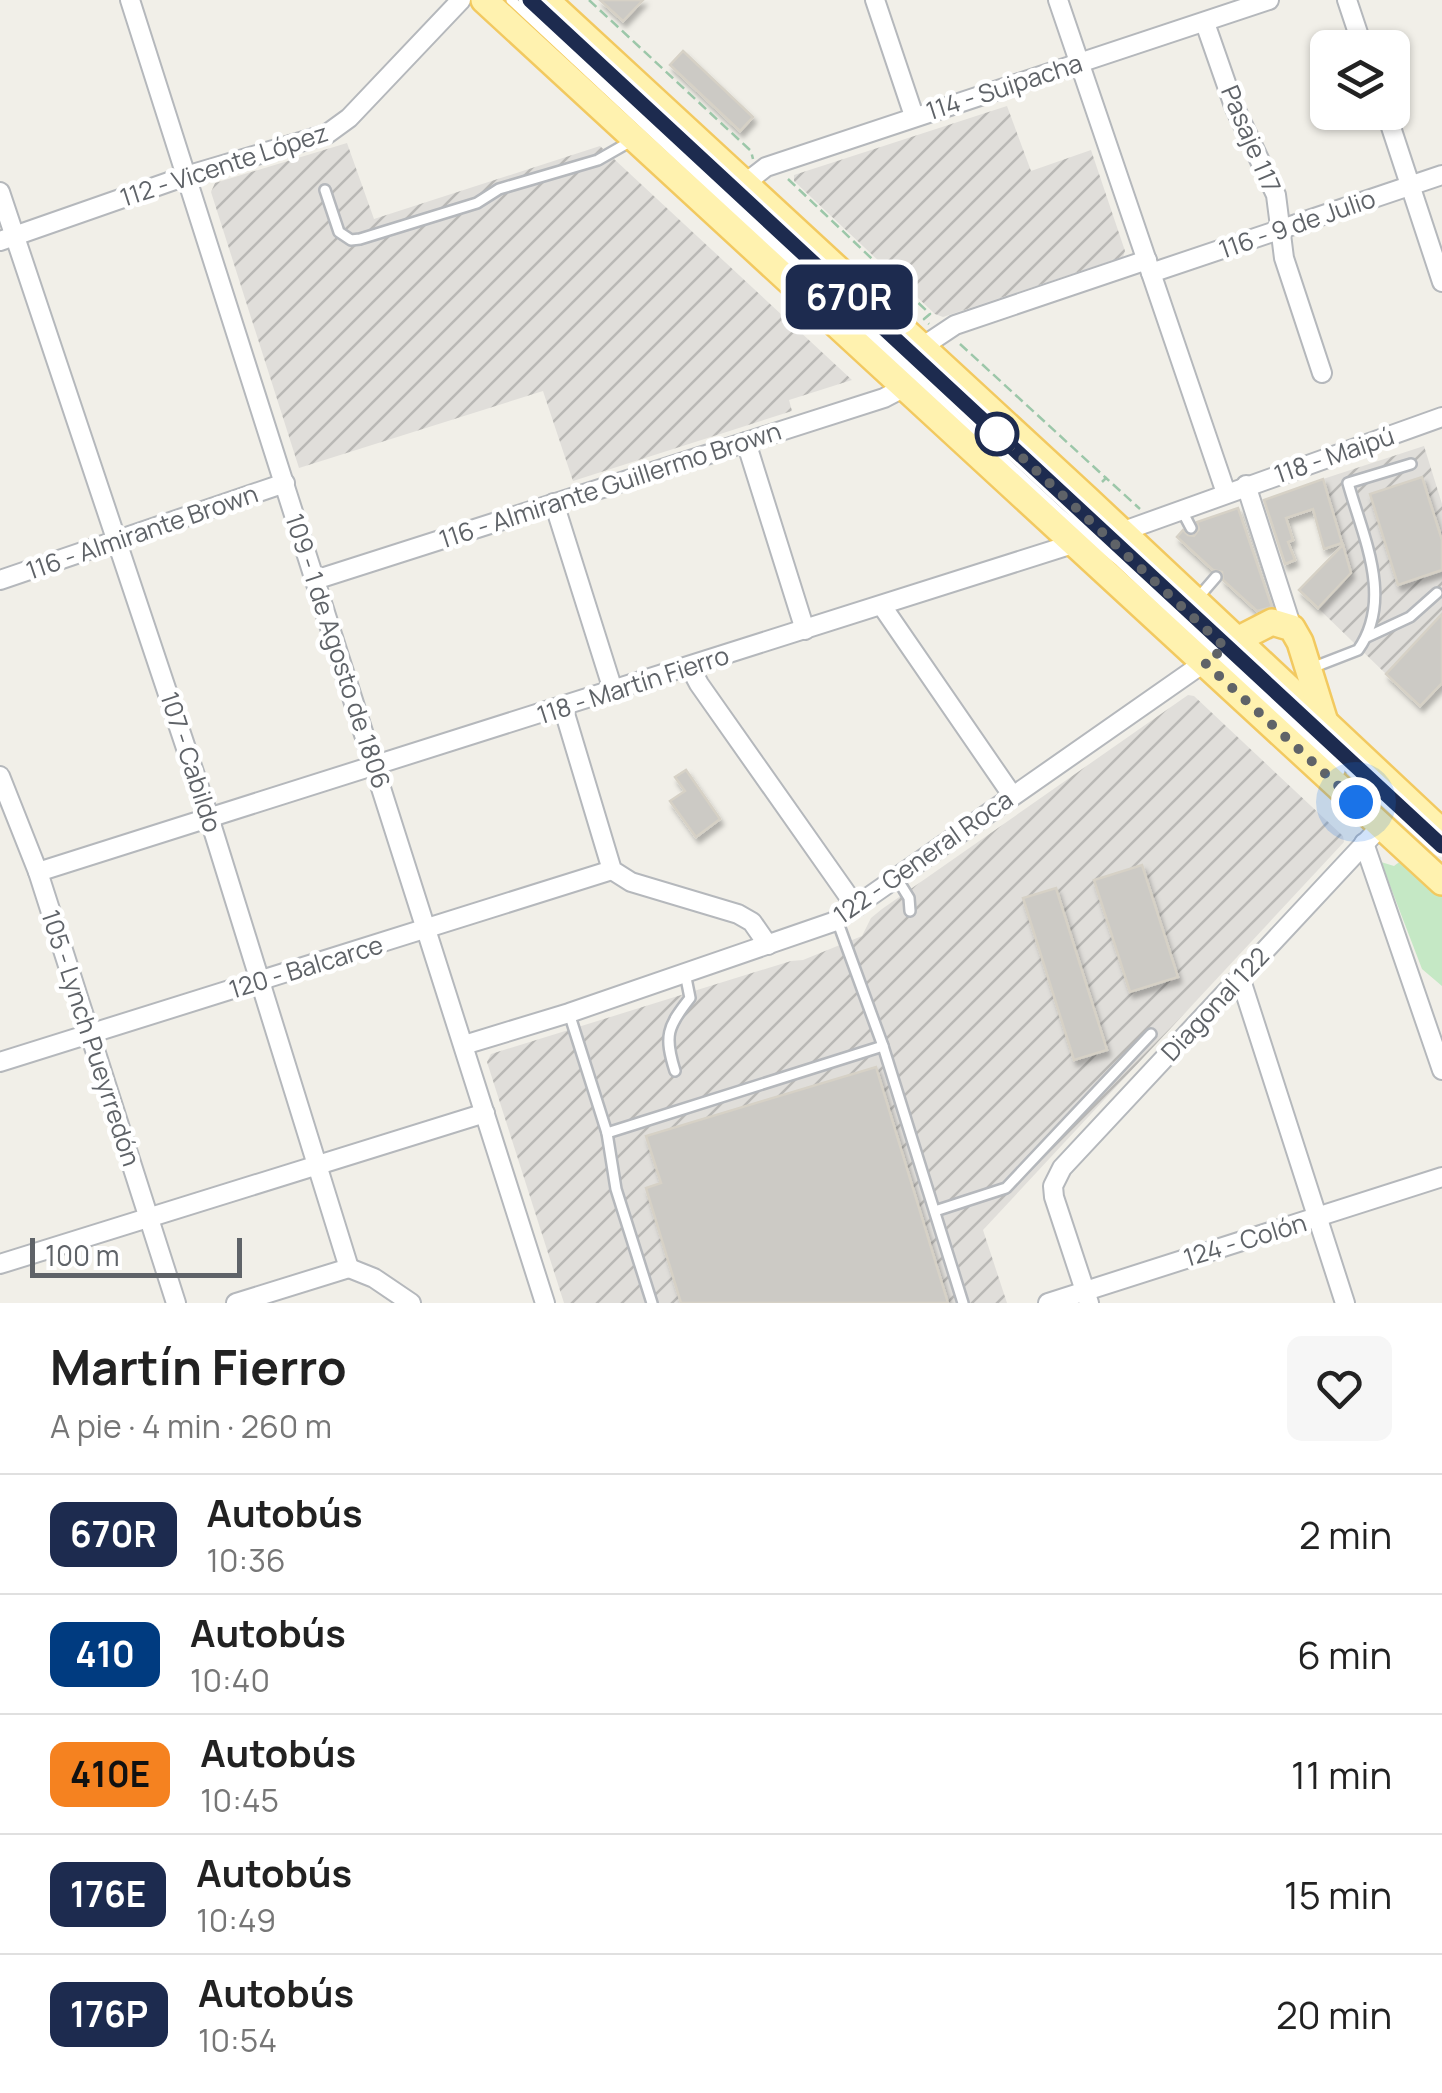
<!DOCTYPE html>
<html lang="es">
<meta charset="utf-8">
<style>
:root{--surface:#fff;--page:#f6f6f6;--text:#222;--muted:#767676;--line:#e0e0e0}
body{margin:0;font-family:Manrope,sans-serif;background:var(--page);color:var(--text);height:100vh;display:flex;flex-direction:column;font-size:38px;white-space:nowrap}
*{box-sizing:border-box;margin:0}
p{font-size:32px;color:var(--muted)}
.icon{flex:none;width:55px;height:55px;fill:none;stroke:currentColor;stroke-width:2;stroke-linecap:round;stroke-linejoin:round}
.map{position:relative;height:1303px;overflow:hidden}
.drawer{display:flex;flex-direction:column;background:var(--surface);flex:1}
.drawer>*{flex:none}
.badge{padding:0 20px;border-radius:15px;font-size:35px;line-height:65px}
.tools{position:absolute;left:1310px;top:30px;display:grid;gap:20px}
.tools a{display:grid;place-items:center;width:100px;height:100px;border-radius:15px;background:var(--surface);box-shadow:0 2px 8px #0004;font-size:50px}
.scale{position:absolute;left:30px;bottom:25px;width:212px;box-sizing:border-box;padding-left:10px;border:5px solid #5f6368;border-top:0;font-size:28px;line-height:35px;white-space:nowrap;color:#5f6368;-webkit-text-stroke:8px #fff;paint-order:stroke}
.you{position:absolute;width:50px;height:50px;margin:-25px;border:8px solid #fff;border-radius:50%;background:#1a73e8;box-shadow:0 0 0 15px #1a73e833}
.map>.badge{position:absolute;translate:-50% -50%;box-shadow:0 0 0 5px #fff}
.round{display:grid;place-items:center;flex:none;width:105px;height:105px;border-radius:15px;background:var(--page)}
.head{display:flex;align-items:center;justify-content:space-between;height:170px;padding:0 50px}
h1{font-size:48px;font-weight:700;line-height:75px}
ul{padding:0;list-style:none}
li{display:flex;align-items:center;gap:30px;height:120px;padding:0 50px;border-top:2px solid var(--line)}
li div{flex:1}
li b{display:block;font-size:38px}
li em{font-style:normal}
li .badge{min-width:110px;font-weight:700;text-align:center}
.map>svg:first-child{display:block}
.industrial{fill:url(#industrial-furrows)}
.green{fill:#c5e8c5}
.building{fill:#cccac5;stroke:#d6d1c6;stroke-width:2.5;filter:url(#shadow)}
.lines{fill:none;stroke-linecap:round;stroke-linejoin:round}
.service-casing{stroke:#b5b8bc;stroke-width:14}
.minor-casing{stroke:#b5b8bc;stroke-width:22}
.primary-casing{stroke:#f2c960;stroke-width:30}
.path{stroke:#9cc7a9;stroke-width:2.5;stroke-dasharray:10 5;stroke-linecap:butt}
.service{stroke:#fff;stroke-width:9}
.minor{stroke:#fff;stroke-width:18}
.primary{stroke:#fff2af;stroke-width:25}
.line-casing{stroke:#fff;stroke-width:22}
.line{stroke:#1d2b4f;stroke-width:15}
.walk{stroke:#5f6368;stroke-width:10;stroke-dasharray:0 18}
.stop-dot{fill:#fff;stroke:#1d2b4f;stroke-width:5}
.labels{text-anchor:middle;stroke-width:9;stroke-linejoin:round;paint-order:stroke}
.street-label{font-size:25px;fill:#5f6368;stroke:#fff}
</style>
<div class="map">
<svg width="1442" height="1303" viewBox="0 0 1442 1303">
<defs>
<pattern id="industrial-furrows" width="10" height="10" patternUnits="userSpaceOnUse" patternTransform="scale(2.5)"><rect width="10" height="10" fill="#e0deda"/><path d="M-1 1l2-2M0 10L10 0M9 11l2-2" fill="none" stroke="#b9b8b5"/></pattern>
<filter id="shadow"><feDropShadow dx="3" dy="5.5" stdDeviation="2.5" flood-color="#0004"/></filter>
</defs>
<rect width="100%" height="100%" fill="#f1efe8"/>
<!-- industrial -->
<g class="industrial">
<path d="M1007,106L1031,171L1091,150L1125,251L1123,257L943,317L935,314L794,181V175Z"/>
<path d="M347,143L374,219L600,146L852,380L789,400L792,411L573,481L543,391L299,468L211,192L215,183Z"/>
<path d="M1424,446L1442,504V614L1386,674L1318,608L1351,573L1323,479Z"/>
<path d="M1188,695L1194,696L1343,836L1344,842L983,1230L1007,1303H564L487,1062L491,1054L791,961L803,960L862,936L871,918L882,909Z"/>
</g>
<!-- green -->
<path class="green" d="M1406,857L1442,891V986L1422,969L1381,862L1394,866Z"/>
<!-- building -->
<g class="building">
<path d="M600,0H643L623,21Z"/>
<path d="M683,51L753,117L740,131L670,65Z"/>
<path d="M1422,477L1442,540V570L1398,585L1370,494Z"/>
<path d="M1323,479L1342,543L1324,549L1313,509L1286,518L1293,540L1288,542L1295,560L1285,564L1264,500Z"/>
<path d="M1238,508L1272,607L1257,611L1223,580L1222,572L1213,570L1177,537L1183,530L1188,535L1194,536L1199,529L1197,522Z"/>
<path d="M1343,545L1351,573L1318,608L1299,590Z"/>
<path d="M1442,614V683L1420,706L1386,674Z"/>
<path d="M686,770L720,819L696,837L670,801L685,791L675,777Z"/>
<path d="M1142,865L1178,977L1130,992L1094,880Z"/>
<path d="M1056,888L1107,1050L1074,1060L1023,898Z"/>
<path d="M876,1067L948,1303H681L646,1188L661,1183L646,1136Z"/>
</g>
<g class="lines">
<defs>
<g id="service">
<path d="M511,0L1061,514L1119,561L1340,771"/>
<path d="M325,190L339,232L351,240L360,239L477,203L499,189L598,160L633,140"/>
<path d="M785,237L1246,665"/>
<path d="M1181,509L1191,528"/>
<path d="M1196,600L1216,577"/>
<path d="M1367,637L1410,617L1437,593"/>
<path d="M1309,669L1358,650C1394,599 1363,537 1348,483L1411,464"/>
<path d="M896,877L909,898L910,911"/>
<path d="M837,920L883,1046L963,1303"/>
<path d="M569,1013L607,1133L616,1189L652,1303"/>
<path d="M675,1071C664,1036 667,1027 690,998L685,973"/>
<path d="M607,1133L883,1046"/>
<path d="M935,1211L1006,1188L1151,1034"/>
</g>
<g id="minor">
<path d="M130,0L545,1303"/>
<path d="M875,0L914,116"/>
<path d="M1058,0L1226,493"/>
<path d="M1347,0L1363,48"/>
<path d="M1205,23L1234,106L1276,195L1284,258L1322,373"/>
<path d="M1386,112L1442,282"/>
<path d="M744,184L766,167L1269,0"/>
<path d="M0,192L209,817L349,1268"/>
<path d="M0,241L186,176L327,134L349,118L461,0"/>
<path d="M1151,273L1442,175"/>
<path d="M922,347L955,325L1147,260"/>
<path d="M746,442L805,630"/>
<path d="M1246,485L1292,628"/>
<path d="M554,503L613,690"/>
<path d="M0,580L285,483"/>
<path d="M315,580L884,398L905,387"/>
<path d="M882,606L1012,795"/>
<path d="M690,667L699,684L856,907"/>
<path d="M563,707L612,870L631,882L738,914L752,922L768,945"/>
<path d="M0,776L38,872L176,1303"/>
<path d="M1364,843L1442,1070"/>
<path d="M38,872L1076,543L1121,532L1442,417"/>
<path d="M1240,977L1345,1303"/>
<path d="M464,1045L569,1013L833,922L1235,641"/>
<path d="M0,1062L612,870"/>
<path d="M0,1264L485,1113"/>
<path d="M349,1268L374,1278L411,1303"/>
<path d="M236,1303L349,1268"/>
<path d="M1048,1303L1442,1177"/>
<path d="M1089,1303L1054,1197L1053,1186L1062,1168L1382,825"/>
</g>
<g id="primary">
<path d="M484,0L1442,882"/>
<path d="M546,0L1087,499L1442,832"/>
<path d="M1235,641L1272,622L1292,628L1300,642L1324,719"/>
</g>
</defs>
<!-- service casing -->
<use href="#service" class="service-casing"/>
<!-- minor casing -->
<use href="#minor" class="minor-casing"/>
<!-- primary casing -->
<use href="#primary" class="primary-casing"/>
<!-- path -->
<g class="path">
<path d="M589,0L751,151L753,159"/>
<path d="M788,179L930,314L924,319L929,324"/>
<path d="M960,344L1106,478"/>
<path d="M1102,482L1106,478L1140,509"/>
</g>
<!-- service -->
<use href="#service" class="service"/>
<!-- minor -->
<use href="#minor" class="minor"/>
<!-- primary -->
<use href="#primary" class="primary"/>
</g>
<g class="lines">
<defs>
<path id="line" d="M530,0L1442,846"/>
</defs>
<!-- line casing -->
<use href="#line" class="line-casing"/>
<!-- line -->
<use href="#line" class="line"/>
<!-- walk -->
<path class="walk" d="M997,434L1226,648L1204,662L1356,802"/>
</g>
<!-- markers -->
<circle class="stop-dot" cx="997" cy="434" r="20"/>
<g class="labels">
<!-- street labels -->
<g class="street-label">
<text transform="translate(1004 87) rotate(-18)" y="9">114 - Suipacha</text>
<text transform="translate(1251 139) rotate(67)" y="9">Pasaje 117</text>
<text transform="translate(224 165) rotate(-18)" y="9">112 - Vicente López</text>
<text transform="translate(1297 224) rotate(-19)" y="9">116 - 9 de Julio</text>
<text transform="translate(1334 455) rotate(-19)" y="9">118 - Maipú</text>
<text transform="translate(610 485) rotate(-18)" y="9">116 - Almirante Guillermo Brown</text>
<text transform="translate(142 532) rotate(-19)" y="9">116 - Almirante Brown</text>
<text transform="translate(338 651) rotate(72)" y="9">109 - 1 de Agosto de 1806</text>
<text transform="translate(633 685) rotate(-18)" y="9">118 - Martín Fierro</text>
<text transform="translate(191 762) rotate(72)" y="9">107 - Cabildo</text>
<text transform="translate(923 857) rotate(-35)" y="9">122 - General Roca</text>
<text transform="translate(306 967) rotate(-17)" y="9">120 - Balcarce</text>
<text transform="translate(1215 1004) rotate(-47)" y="9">Diagonal 122</text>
<text transform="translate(91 1038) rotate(72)" y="9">105 - Lynch Pueyrredón</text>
<text transform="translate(1245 1240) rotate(-17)" y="9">124 - Colón</text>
</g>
</g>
</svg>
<div class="tools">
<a><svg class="icon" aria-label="layers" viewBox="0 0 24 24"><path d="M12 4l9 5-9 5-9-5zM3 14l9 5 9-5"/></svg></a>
</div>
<div class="scale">100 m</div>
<div class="you" style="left:1356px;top:802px"></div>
<b class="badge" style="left:849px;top:297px;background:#1d2b4f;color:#fff">670R</b>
</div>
<section class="drawer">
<div class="head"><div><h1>Martín Fierro</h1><p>A pie · 4 min · 260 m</p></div><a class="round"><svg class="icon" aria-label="heart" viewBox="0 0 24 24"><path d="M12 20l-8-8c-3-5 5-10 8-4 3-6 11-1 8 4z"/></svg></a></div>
<ul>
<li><span class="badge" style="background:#1d2b4f;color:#fff">670R</span><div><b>Autobús</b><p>10:36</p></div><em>2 min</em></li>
<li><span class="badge" style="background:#003b80;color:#fff">410</span><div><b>Autobús</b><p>10:40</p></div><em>6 min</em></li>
<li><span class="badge" style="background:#f58220;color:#111">410E</span><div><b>Autobús</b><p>10:45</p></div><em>11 min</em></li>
<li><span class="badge" style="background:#1d2b4f;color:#fff">176E</span><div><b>Autobús</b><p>10:49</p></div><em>15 min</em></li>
<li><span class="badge" style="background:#1d2b4f;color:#fff">176P</span><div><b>Autobús</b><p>10:54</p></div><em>20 min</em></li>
</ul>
</section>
